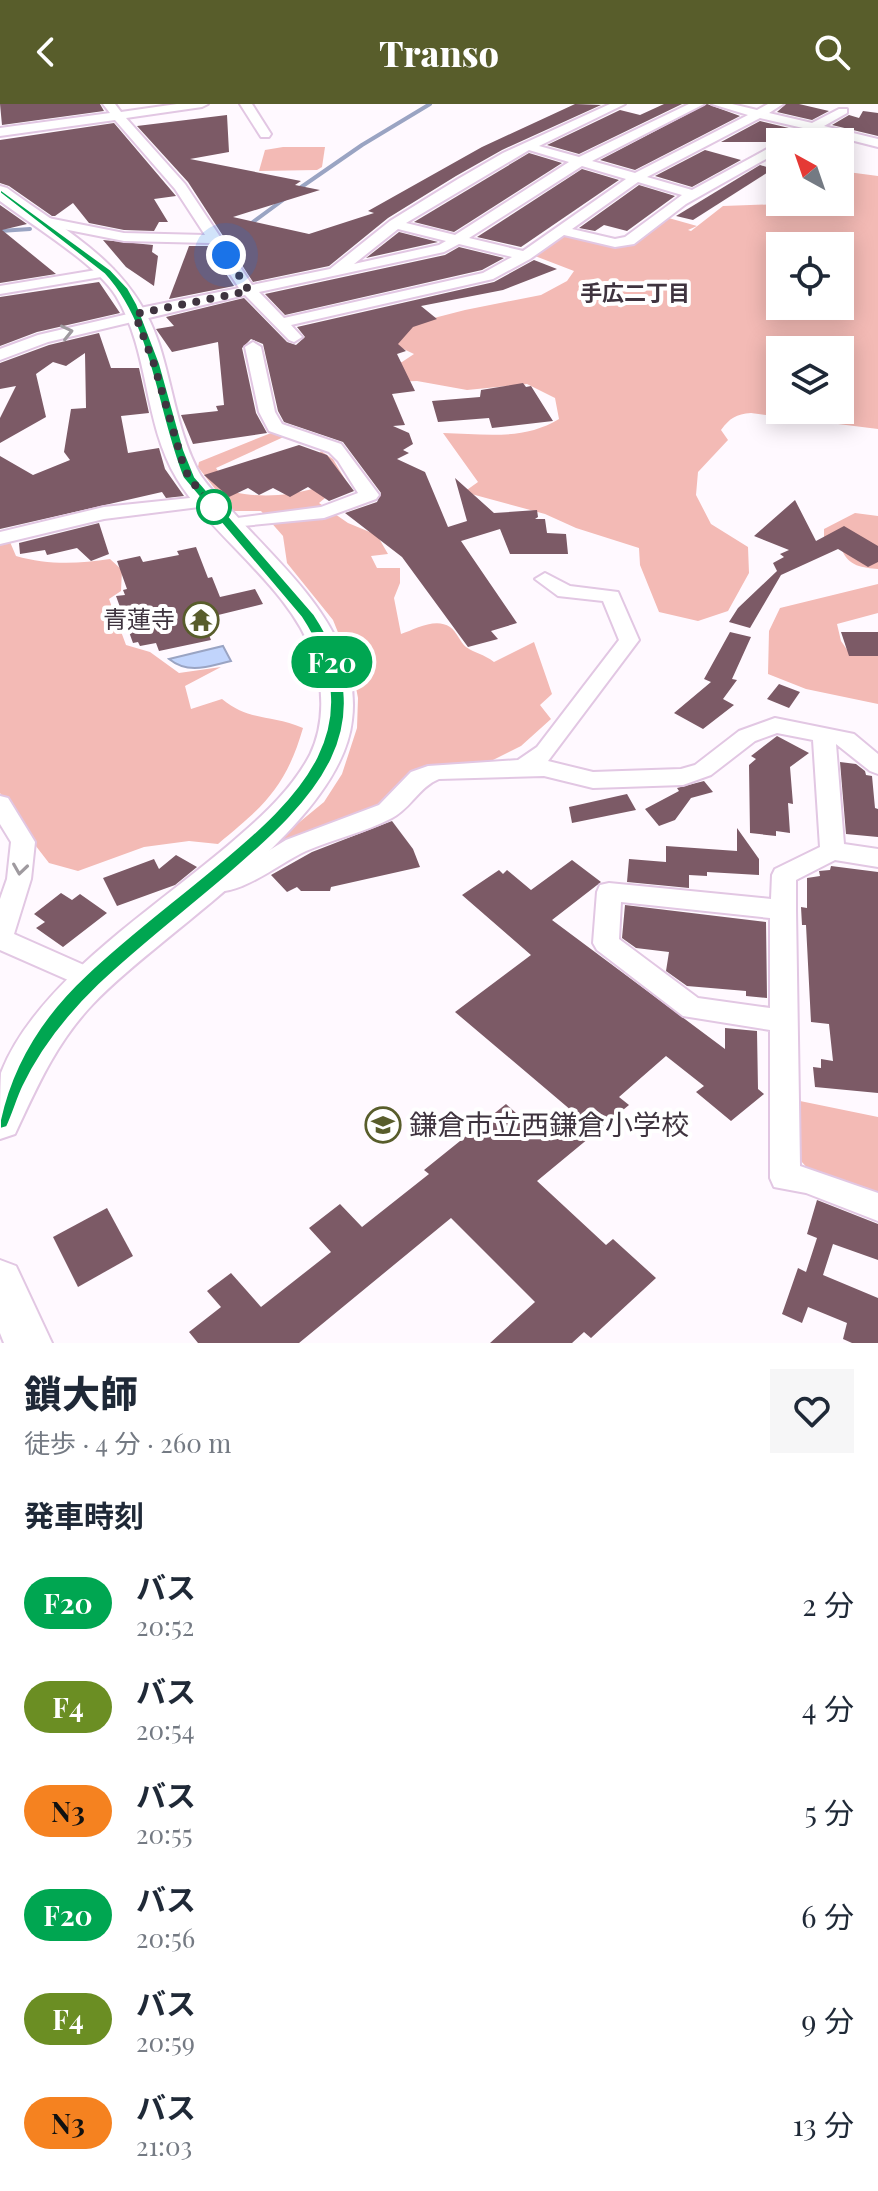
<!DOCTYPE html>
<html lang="ja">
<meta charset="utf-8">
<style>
:root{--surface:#fff;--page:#f6f6f7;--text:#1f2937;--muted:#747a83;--accent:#585d2b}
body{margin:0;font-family:"Playfair Display","Noto Sans JP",serif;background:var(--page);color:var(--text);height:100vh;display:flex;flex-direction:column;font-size:30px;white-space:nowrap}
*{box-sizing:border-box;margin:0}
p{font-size:26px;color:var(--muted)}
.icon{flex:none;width:44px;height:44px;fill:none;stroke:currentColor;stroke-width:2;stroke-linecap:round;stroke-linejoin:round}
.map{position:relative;height:1239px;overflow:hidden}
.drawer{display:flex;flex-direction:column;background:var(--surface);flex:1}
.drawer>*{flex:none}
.badge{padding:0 16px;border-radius:26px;font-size:28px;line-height:52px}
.needle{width:52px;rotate:320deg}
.buttons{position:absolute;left:766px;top:24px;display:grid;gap:16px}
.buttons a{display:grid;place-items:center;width:88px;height:88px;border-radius:0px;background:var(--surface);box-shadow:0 4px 20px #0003;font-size:40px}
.you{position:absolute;width:40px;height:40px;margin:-20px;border:6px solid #fff;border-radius:50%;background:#1a73e8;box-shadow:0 0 0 12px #1a73e833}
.map>.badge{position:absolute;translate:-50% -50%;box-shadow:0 0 0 4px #fff}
h2{padding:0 24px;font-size:30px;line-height:72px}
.round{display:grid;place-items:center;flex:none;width:84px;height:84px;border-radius:0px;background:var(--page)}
.overview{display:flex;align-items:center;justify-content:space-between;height:136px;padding:0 24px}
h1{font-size:38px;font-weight:800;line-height:60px}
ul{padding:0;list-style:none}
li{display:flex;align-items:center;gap:24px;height:104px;padding:0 24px}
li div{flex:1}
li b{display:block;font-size:30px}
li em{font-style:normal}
li .badge{min-width:88px;font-weight:700;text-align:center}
header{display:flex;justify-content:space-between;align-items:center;height:104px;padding:0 24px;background:var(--accent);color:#fff;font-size:36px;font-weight:800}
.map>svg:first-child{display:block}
.green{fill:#f3bab5;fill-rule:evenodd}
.water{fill:#c1d4fc;stroke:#9aa4c3;stroke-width:2}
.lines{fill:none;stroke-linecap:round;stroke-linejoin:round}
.stream{stroke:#9aa4c3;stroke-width:4}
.building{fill:#7c5a66}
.minor-casing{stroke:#e2c7e3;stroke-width:4}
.secondary-casing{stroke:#e2c7e3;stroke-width:4}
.minor{fill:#fff;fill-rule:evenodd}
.secondary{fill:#fff;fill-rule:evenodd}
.oneway{stroke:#9f9a9f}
.line{fill:#00a651;stroke:#fff;stroke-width:2}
.walk{stroke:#3f343f;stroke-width:8;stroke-dasharray:0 14.4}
.stop-dot{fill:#fff;stroke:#00a651;stroke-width:4}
.labels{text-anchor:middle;stroke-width:8;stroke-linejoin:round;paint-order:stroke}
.far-neighbourhood-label{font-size:22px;font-weight:bold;fill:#3f343f;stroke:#fff}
.poi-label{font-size:24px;fill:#3f343f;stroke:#fff;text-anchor:end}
.near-poi-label{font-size:28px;fill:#3f343f;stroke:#fff;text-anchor:start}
</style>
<header><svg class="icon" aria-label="back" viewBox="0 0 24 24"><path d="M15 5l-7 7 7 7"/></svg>Transo<svg class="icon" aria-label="search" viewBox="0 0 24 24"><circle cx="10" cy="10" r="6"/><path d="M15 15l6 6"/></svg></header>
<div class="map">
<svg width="878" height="1239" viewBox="0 0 878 1239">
<rect width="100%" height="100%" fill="#fff9ff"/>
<!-- green -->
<g class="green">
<path d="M283,43H325L322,63L317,66L259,67L265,46Z"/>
<path d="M840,67L878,72V325L751,309C736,310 730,314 721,326L728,336L698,368L696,391L711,420L748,443L749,469L728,507L698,517L659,508L640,461L639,444L576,424L545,410L464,388L478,378L443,329C483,330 523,337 559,315L555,294L527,280L467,286L417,277L362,279L379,260L402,258L414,250L372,230L465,206L541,191L567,177L574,167L535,152L564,130L614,142L665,113L697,122L688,126L691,127L723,102L840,98ZM780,142H840V202H780ZM780,246H840V306H780Z"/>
<path d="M276,327L288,331L216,364L232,388C263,394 286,392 316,384L314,357L321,347L333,355L346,377L319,399L348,419L377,431L388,450L371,452L377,464H400V479L394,494L401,530C415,525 436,513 450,523C457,528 460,538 466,543C474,549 484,550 494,558L534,538L552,590L540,601L551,615L521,642L483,661L442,664L382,704L273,749L274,739L324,698L342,670L357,624L358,594L352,563L333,516L287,459L283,432L261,407H232L198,363L199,358Z"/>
<path d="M855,409L878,412V465C863,464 848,462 842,446L824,438V425Z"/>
<path d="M10,438L16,452C47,461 78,460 110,455L122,466L121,487L109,495L126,541L150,548L179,569L221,563L185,582L191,605L222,595C250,618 270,610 303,624C286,683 264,702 218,740L189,737L144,743L78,767L49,759L32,737L0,689V439Z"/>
<path d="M878,480V509L837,520L841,537L848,547L878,552V600L806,585L768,570L769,527L780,504Z"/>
<path d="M800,997L878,1013V1094L809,1066L801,1057Z"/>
</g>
<!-- water -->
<path class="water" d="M223,542L231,557C209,562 189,571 169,555Z"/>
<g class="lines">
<!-- stream -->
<g class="stream">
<path d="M297,86L362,41L430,0"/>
<path d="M249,121L287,93"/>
<path d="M0,127L30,125"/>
</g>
</g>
<!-- building -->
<g class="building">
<path d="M0,0H100L104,7L2,21Z"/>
<path d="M575,0L601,1L502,46L456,72L388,114L329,162L253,178L188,78L137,22L227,11L229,48L190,55L301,77L295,81L320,86L233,113L309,130L374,109L368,107L482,43Z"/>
<path d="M664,0H682L579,50L547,41L620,6L640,11Z"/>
<path d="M707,0L740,12L635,66L600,56Z"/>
<path d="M786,0H799L829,7L812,16L777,8Z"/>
<path d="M863,7L878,9V32L832,21L849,11L859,14Z"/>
<path d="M760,17L797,26V30L803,34L815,30L846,38H783L781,35L774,38H721Z"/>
<path d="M114,19L176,92L154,95L168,118H159L154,127L124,126L89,119L73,99L55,112H52L9,82L0,79V36Z"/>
<path d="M705,46L741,56L692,83L655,72Z"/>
<path d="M529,49L562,59L454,128L414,118Z"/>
<path d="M760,61L773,65L693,116L676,112Z"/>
<path d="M582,65L619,76L521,143L477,133Z"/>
<path d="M639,81L675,92L627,127L604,121L595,127L579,124Z"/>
<path d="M0,101L27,120L2,126L56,170L0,179Z"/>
<path d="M399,128L438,138L366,154Z"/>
<path d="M103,136L153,141L152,148L158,152L154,182L126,163Z"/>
<path d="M189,142H208L234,182L169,195Z"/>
<path d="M459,143L504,154L482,166L285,211L265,190L445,151Z"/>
<path d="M534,156L557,165L503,186L421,202L437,215L413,223L398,240L406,247L397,250L415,287L392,290L405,321L393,322L409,329L413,340L403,346L409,349L397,355L425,368L448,423L467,417L455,374L494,409L537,406L538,413L535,415H545L547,429L566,430L568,450H510L500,425L461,437L517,519L491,527L498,535L468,543L402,453L345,409L377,398L381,389L343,338L284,318L278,307L263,240L251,235L242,244L256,309L267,329L193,340L181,311L218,307L216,302L224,301L218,238L172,248L156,225L174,222L166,213L244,194L287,238L296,241L305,233L297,223L494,178Z"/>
<path d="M99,178L120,209L37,228L0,242V193Z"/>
<path d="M99,229L111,264H139L149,309L121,312L128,349L159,344L165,365L184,392L166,394L162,388L0,425V352L33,371L70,356L64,348L71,305L86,304L85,249L66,262L53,258L36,270L46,313L0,339V314L16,282L0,285V259L49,241Z"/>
<path d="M523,279L526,283L531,282L553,317L492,324L489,314L438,318L432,297L480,293L481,286Z"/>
<path d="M299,341L327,351L354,387L329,397L308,383L290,393L273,384L259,391L248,384L229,393L204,371Z"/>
<path d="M795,396L816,437L844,422L878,442V458L868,463L838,445L781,471L750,524L729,518L738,504L777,467L773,459L784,453L780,450L789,446L754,432Z"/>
<path d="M99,419L109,450L91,457L77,444L47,451L45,446L20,450L19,439Z"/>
<path d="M196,443L208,474L212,473L220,493L255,485L263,500L210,513L215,524L207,526L211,536L159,547L156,539L140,542L138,538L133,539L116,492L125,491L123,486L127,485L117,457L140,452L143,458L179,451L177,447Z"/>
<path d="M730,528L751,533L732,575L737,576L723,595L734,601L703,625L674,609L711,578L704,575Z"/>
<path d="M841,528H878V552H849Z"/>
<path d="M779,580L800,588L789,604L767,595Z"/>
<path d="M777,632L809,649L790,663L793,700L788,699L790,729L776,727V732L750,729L749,661L756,655L751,652Z"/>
<path d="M840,658L856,660L865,667L866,671L872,672L875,704L878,705V733L846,730Z"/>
<path d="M704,677L713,688L691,694L675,716L659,722L645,705L679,687L677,684Z"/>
<path d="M627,690L636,706L572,719L569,703Z"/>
<path d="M392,717L413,745L420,763L331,783L330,787H301L297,783L287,788L271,771L312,748Z"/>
<path d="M737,724L759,755V771L707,768V772L689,771V784L627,778L629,755L666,758V742L737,747Z"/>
<path d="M176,751L197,763L175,781L117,802L103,774L154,755L159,765Z"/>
<path d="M572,756L601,778L552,816L725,945V924L757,927L758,985L764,990L731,1017L696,988L704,982L666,952L619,993L629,1001L537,1077L606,1141L613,1135L656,1174L591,1234L584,1228L572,1239H490L535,1198L451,1114L299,1239H198L189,1228L221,1203L207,1187L231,1169L261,1203L331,1148L309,1124L340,1100L362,1123L429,1070L424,1066L506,1000L542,1033L572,1007L455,908L531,851L462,791L499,766L503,770L507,766L531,786Z"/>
<path d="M831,762L878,768V989L815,983L813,963L821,964V955L833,957L829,920L811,918L806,821H802L801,803L807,804V774L820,772L819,767L830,766Z"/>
<path d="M61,789L72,796L80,790L107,809L63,843L36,824L45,818L34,810Z"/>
<path d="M625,801L766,818L767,894L746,892V887L687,882L666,867L669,848L636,844L622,834Z"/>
<path d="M817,1096L878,1120V1156L833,1140L823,1171L878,1194V1239H852L843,1235L847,1219L808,1203L802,1219L782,1210L798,1164L806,1168L817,1134L807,1130Z"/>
<path d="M107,1104L133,1152L78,1183L53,1133Z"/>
</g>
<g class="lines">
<defs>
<g id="minor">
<path d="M103,0H115L121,8L177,0H208L202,3L126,14L185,80L252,181L330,165L390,117L458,75L503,49L610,0H625L539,42L579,53L689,0H704L592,57L635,69L748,11L712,0H732L757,6L768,0H783L769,9L812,19L839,5H847V9L824,22L878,35V43L815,27L805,32L799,28L803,24L760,14L647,73L692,86L780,38V47L686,100L634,140L615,143L564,131L530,155L493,175L291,221L302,233L294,238L289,236L245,191L48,238L0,256V245L38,231L128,210L135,205L239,184L210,139L124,137L33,119V113L38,112L124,129L205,131L175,85L115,16L0,32V24L110,9ZM529,46L569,58L455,131L406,119ZM582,62L626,75L523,147L469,134ZM638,78L682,91L625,133L615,135L572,125ZM398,125L446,137L439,141L354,160ZM459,140L512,153L483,169L284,214L259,188L444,148Z"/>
<path d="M240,0H252L271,30L269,33H261Z"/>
<path d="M108,164L113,165V171L0,190V182Z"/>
<path d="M253,238L261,243L275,308L282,320L341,340L379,391L376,395L324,414L222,424L220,420L222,416L321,403L358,389L338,357L329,348L269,327L259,308L245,243Z"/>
<path d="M209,392L218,397L215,401L104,415L0,440V428L104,403Z"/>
<path d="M545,469L570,482L618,488L639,536L548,657L593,668L681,665L695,661L739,627L775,614L854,630L878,650V670L870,667L836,640L844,740L878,745V763L835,756L796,776V806L800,1062L878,1089V1117L806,1089L774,1083L770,1074V926L683,912L597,846L593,839L597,788L600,781L609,779L771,795L772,771L775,765L820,743L813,636L777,629L755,637L711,671L683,681L593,684L544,672L439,675C419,683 411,704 392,714C365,728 334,735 306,747C279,759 237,796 205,786L202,780L205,774L244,762L286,736L379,701L411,668L428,662L518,656L537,643L619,536L603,497L558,492L535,475ZM621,798L770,814V904L698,894L619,835Z"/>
<path d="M0,692L8,694L35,738L31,775L14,830L102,869L106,876L102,883L93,886L84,883L0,846V795L7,775L11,738L0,720Z"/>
</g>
<g id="secondary">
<path d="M0,82L7,84C70,130 133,161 159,240C173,283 178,332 201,372C210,385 222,397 233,408C271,451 323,496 343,551C351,571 355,594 352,616C341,721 162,827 92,901C56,939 37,983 15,1030L0,1035C0,1016 0,987 1,969C37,875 165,798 239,732C266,709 293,683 310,651C325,620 324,583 313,551C290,483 214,435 177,375C143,319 150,248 116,192C95,159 33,122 0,97Z"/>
<path d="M0,1156L16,1162L52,1239H4L0,1229Z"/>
</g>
</defs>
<!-- minor casing -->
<use href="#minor" class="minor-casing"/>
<!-- secondary casing -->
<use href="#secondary" class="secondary-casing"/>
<!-- minor -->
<use href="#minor" class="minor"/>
<!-- secondary -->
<use href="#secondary" class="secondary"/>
</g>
<!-- one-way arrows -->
<defs><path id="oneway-chevron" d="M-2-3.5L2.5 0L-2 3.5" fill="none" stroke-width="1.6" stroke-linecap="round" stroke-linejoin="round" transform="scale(2)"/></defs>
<g class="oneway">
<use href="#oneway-chevron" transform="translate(67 228) rotate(-13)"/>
<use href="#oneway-chevron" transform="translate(20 765) rotate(98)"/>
</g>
<!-- line -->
<path class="line" d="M0,85L111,166L128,184L137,200L160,260L184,346L195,373L314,510C389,624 314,697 229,770C186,807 140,842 99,881C69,910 41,945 23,983C17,996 13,1010 7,1023L0,1025V1016C12,961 42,912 86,871C127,832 173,798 217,761C299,693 373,623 301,513L183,374C156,308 153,223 104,170L0,89Z"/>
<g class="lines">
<!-- walk -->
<path class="walk" d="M214,403L189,374L183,360L154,260L135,210L249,187L226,151"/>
</g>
<!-- icons -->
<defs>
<symbol id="temple-ring" viewBox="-11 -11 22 22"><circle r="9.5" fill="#fff" stroke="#585d2b" stroke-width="1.5"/><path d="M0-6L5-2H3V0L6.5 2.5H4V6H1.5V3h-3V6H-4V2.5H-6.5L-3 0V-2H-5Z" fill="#585d2b"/></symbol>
<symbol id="school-ring" viewBox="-11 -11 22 22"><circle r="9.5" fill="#fff" stroke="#585d2b" stroke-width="1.5"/><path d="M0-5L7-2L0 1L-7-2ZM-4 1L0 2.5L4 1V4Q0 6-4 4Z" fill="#585d2b"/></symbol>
</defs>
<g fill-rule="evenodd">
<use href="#temple-ring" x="181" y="496" width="40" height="40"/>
<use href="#school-ring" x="363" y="1001" width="40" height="40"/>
</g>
<!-- markers -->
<circle class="stop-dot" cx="214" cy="403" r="16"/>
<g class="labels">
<!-- far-neighbourhood labels -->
<g class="far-neighbourhood-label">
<text x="635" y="197">手広二丁目</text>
</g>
<!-- poi labels -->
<g class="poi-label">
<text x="175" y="524">青蓮寺</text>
</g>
<!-- near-poi labels -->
<g class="near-poi-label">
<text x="409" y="1031">鎌倉市立西鎌倉小学校</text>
</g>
</g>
</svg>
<div class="buttons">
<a><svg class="needle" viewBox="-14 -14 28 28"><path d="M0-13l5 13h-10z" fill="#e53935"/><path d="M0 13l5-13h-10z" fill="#747a83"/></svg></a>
<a><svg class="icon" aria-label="locate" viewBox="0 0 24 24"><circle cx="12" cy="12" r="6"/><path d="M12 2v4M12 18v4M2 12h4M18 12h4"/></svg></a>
<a><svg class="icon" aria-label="layers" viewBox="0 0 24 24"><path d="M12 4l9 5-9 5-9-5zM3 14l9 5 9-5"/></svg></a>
</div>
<div class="you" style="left:226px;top:151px"></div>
<b class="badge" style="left:332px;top:558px;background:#00a651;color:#fff">F20</b>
</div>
<section class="drawer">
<div class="overview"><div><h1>鎖大師</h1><p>徒歩 · 4 分 · 260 m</p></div><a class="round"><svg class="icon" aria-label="heart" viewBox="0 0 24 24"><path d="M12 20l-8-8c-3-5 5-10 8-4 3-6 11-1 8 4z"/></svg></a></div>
<h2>発車時刻</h2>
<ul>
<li><span class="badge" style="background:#00a651;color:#fff">F20</span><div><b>バス</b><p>20:52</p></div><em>2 分</em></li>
<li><span class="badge" style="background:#6b8e23;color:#fff">F4</span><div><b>バス</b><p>20:54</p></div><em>4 分</em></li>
<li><span class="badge" style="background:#f58220;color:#111">N3</span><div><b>バス</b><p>20:55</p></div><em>5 分</em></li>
<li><span class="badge" style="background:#00a651;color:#fff">F20</span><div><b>バス</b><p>20:56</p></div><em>6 分</em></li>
<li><span class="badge" style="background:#6b8e23;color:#fff">F4</span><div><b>バス</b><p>20:59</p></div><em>9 分</em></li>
<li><span class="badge" style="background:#f58220;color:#111">N3</span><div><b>バス</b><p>21:03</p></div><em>13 分</em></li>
</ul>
</section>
